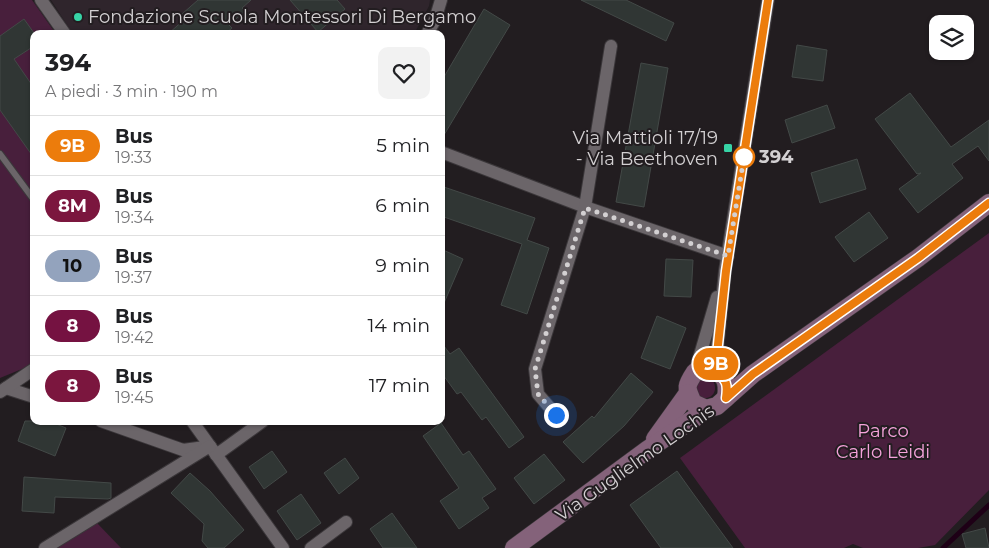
<!DOCTYPE html>
<html lang="it">
<meta charset="utf-8">
<style>
:root{--surface:#fff;--page:#f2f2f2;--text:#202124;--muted:#757577;--line:#e0e0e0}
body{margin:0;font-family:Montserrat,sans-serif;background:var(--page);color:var(--text);height:100vh;display:flex;flex-direction:column;font-size:19px;white-space:nowrap}
*{box-sizing:border-box;margin:0}
p{font-size:16px;color:var(--muted)}
.icon{flex:none;width:28px;height:28px;fill:none;stroke:currentColor;stroke-width:2;stroke-linecap:round;stroke-linejoin:round}
.map{position:relative;flex:1;overflow:hidden}
.sheet{position:absolute;left:30px;top:30px;width:415px;height:395px;display:flex;flex-direction:column;background:var(--surface);border-radius:10px;box-shadow:0 1px 4px #0004}
.sheet>*{flex:none}
.badge{padding:0 10px;border-radius:16px;font-size:18px;line-height:32px}
.tools{position:absolute;left:929px;top:15px;display:grid;gap:10px}
.tools a{display:grid;place-items:center;width:45px;height:45px;border-radius:10px;background:var(--surface);box-shadow:0 1px 4px #0004;font-size:25px}
.you{position:absolute;width:25px;height:25px;margin:-12px;border:4px solid #fff;border-radius:50%;background:#1a73e8;box-shadow:0 0 0 8px #1a73e833}
.map>.badge{position:absolute;translate:-50% -50%;box-shadow:0 0 0 2px #fff}
.round{display:grid;place-items:center;flex:none;width:52px;height:52px;border-radius:10px;background:var(--page)}
.summary{display:flex;align-items:center;justify-content:space-between;height:85px;padding:0 15px}
h1{font-size:24px;font-weight:700;line-height:38px}
ul{padding:0;list-style:none}
li{display:flex;align-items:center;gap:15px;height:60px;padding:0 15px;border-top:1px solid var(--line)}
li div{flex:1}
li b{display:block;font-size:19px}
li em{font-style:normal}
li .badge{min-width:55px;font-weight:700;text-align:center}
.map>svg:first-child{display:block}
.built{fill:#2f252c}
.green{fill:#481f3c}
.lines{fill:none;stroke-linecap:round;stroke-linejoin:round}
.stream{stroke:#1e0016;stroke-width:5}
.building{fill:#303634;stroke:#434947}
.lane-casing{stroke:#3b373a;stroke-width:8}
.street-casing{stroke:#3b373a;stroke-width:14}
.secondary-casing{stroke:#3b373a;stroke-width:19}
.lane{stroke:#6b6569;stroke-width:6}
.street{stroke:#6b6569;stroke-width:12}
.secondary{stroke:#84627a;stroke-width:18}
.line-casing{stroke:#fff;stroke-width:11}
.line{stroke:#ec7c0c;stroke-width:8}
.walk{stroke:#d3d0d2;stroke-width:5;stroke-dasharray:0 9}
.poi-dot{fill:#37d4a6;stroke:#221d20;stroke-width:2}
.stop-dot{fill:#fff;stroke:#ec7c0c;stroke-width:2.5}
.labels{text-anchor:middle;stroke-width:4;stroke-linejoin:round;paint-order:stroke}
.poi-label{font-size:18px;fill:#d3d0d2;stroke:#221d20;text-anchor:start}
.stop-label{font-size:18px;font-weight:bold;fill:#d3d0d2;stroke:#221d20;text-anchor:start}
.park-label{font-size:18px;fill:#f5a3db;stroke:#221d20}
.street-label{font-size:18px;fill:#d3d0d2;stroke:#221d20}
</style>
<div class="map">
<svg width="989" height="548" viewBox="0 0 989 548">
<rect width="100%" height="100%" fill="#221d20"/>
<!-- built -->
<path class="built" d="M51,0H430L429,6L414,34H73Z"/>
<!-- green -->
<g class="green">
<path d="M0,0H32L56,34H34V364L0,378Z"/>
<path d="M989,233V490L935,545L918,548H863L853,544L844,548H745L680,458Z"/>
<path d="M712,379C720,391 711,402 698,397L694,384L696,380Z"/>
<path d="M97,523L121,548H57Z"/>
</g>
<g class="lines">
<!-- stream -->
<path class="stream" d="M943,548L989,505"/>
</g>
<!-- building -->
<g class="building">
<path d="M198,0H251L242,8L245,11L229,25L232,28L225,34H168L186,18L182,14Z"/>
<path d="M290,0H337L345,9L318,32Z"/>
<path d="M581,0H626L674,23L666,41Z"/>
<path d="M484,9L510,25L441,140V82Z"/>
<path d="M24,19L34,33V46L14,59L34,88V158L0,110V36Z"/>
<path d="M797,45L827,50L823,81L792,77Z"/>
<path d="M641,63L668,68L644,207L616,202Z"/>
<path d="M910,93L951,147L989,120V161L978,146L952,164L963,178L918,213L899,189L921,173L917,174L875,119Z"/>
<path d="M827,105L835,128L792,143L785,120Z"/>
<path d="M857,159L866,189L820,203L811,173Z"/>
<path d="M441,186L535,218L527,240L549,248L527,314L501,305L522,244L441,216Z"/>
<path d="M869,212L888,238L854,262L835,237Z"/>
<path d="M441,249L463,259L441,310Z"/>
<path d="M666,259L693,260L691,297L664,296Z"/>
<path d="M657,316L686,328L670,369L641,358Z"/>
<path d="M441,342L450,354L459,348L524,437L509,448L486,417L482,420L461,392L457,394L441,372Z"/>
<path d="M631,373L653,392L624,426L583,463L563,442L592,416L594,418Z"/>
<path d="M25,421H49L66,428L55,456L18,441Z"/>
<path d="M441,423L463,455L469,451L496,489L482,498L489,508L459,529L440,501L459,488L423,436Z"/>
<path d="M272,451L287,472L264,489L249,467Z"/>
<path d="M544,454L565,480L534,504L514,478Z"/>
<path d="M345,458L359,478L339,494L324,473Z"/>
<path d="M677,471L692,492L733,548H661L630,505Z"/>
<path d="M190,473L210,491L244,530L224,548H208L202,541L204,524L171,493Z"/>
<path d="M24,477L111,483V498L108,499L55,497L54,513L22,511Z"/>
<path d="M301,494L321,523L297,540L277,511Z"/>
<path d="M392,513L417,548H383L370,529Z"/>
<path d="M985,528L989,548H966L962,534Z"/>
</g>
<g class="lines">
<defs>
<path id="lane" d="M0,154L34,200"/>
<g id="street">
<path d="M41,0L65,34"/>
<path d="M427,34L435,20L441,0"/>
<path d="M441,152L585,207L728,256"/>
<path d="M715,371L725,271L768,0"/>
<path d="M695,372L717,297"/>
<path d="M6,388L34,397"/>
<path d="M0,392L34,369"/>
<path d="M556,415L538,394L535,369L585,207L611,46"/>
<path d="M101,421L183,450L205,447"/>
<path d="M192,421L283,548"/>
<path d="M216,455L263,421"/>
<path d="M45,548L210,446"/>
<path d="M311,548L346,522"/>
</g>
<g id="secondary">
<path d="M706,409L693,403C686,387 685,387 695,372C717,368 730,373 726,398"/>
<path d="M655,439L688,393"/>
<path d="M514,548L647,450L696,417L706,409L717,406L753,374L918,258L989,203"/>
</g>
</defs>
<!-- lane casing -->
<use href="#lane" class="lane-casing"/>
<!-- street casing -->
<use href="#street" class="street-casing"/>
<!-- secondary casing -->
<use href="#secondary" class="secondary-casing"/>
<!-- lane -->
<use href="#lane" class="lane"/>
<!-- street -->
<use href="#street" class="street"/>
<!-- secondary -->
<use href="#secondary" class="secondary"/>
</g>
<g class="lines">
<defs>
<path id="line" d="M768,0L726,271L715,372C727,380 728,384 726,398L753,374L918,258L989,203"/>
</defs>
<!-- line casing -->
<use href="#line" class="line-casing"/>
<!-- line -->
<use href="#line" class="line"/>
<!-- walk -->
<path class="walk" d="M556,415L538,394L535,369L585,208L728,256L744,157"/>
</g>
<!-- markers -->
<g class="poi-dot">
<circle cx="78" cy="17" r="5"/>
<rect x="723" y="143" width="10" height="10" rx="2.5"/>
</g>
<circle class="stop-dot" cx="744" cy="157" r="10"/>
<g class="labels">
<!-- poi labels -->
<g class="poi-label">
<text x="88" y="23">Fondazione Scuola Montessori Di Bergamo</text>
<text x="718" y="144" text-anchor="end">Via Mattioli 17/19<tspan x="718" dy="21">- Via Beethoven</tspan></text>
</g>
<!-- stop labels -->
<g class="stop-label">
<text x="759" y="163">394</text>
</g>
<!-- park labels -->
<g class="park-label">
<text x="883" y="437">Parco<tspan x="883" dy="21">Carlo Leidi</tspan></text>
</g>
<!-- street labels -->
<g class="street-label">
<text transform="translate(635 463) rotate(-35)" y="6">Via Guglielmo Lochis</text>
</g>
</g>
</svg>
<div class="tools">
<a><svg class="icon" aria-label="layers" viewBox="0 0 24 24"><path d="M12 4l9 5-9 5-9-5zM3 14l9 5 9-5"/></svg></a>
</div>
<div class="you" style="left:556px;top:415px"></div>
<b class="badge" style="left:716px;top:364px;background:#ec7c0c;color:#fff">9B</b>
<section class="sheet">
<div class="summary"><div><h1>394</h1><p>A piedi · 3 min · 190 m</p></div><a class="round"><svg class="icon" aria-label="heart" viewBox="0 0 24 24"><path d="M12 20l-8-8c-3-5 5-10 8-4 3-6 11-1 8 4z"/></svg></a></div>
<ul>
<li><span class="badge" style="background:#ec7c0c;color:#fff">9B</span><div><b>Bus</b><p>19:33</p></div><em>5 min</em></li>
<li><span class="badge" style="background:#7b163e;color:#fff">8M</span><div><b>Bus</b><p>19:34</p></div><em>6 min</em></li>
<li><span class="badge" style="background:#93a3bd;color:#111">10</span><div><b>Bus</b><p>19:37</p></div><em>9 min</em></li>
<li><span class="badge" style="background:#751241;color:#fff">8</span><div><b>Bus</b><p>19:42</p></div><em>14 min</em></li>
<li><span class="badge" style="background:#7b163e;color:#fff">8</span><div><b>Bus</b><p>19:45</p></div><em>17 min</em></li>
</ul>
</section>
</div>
